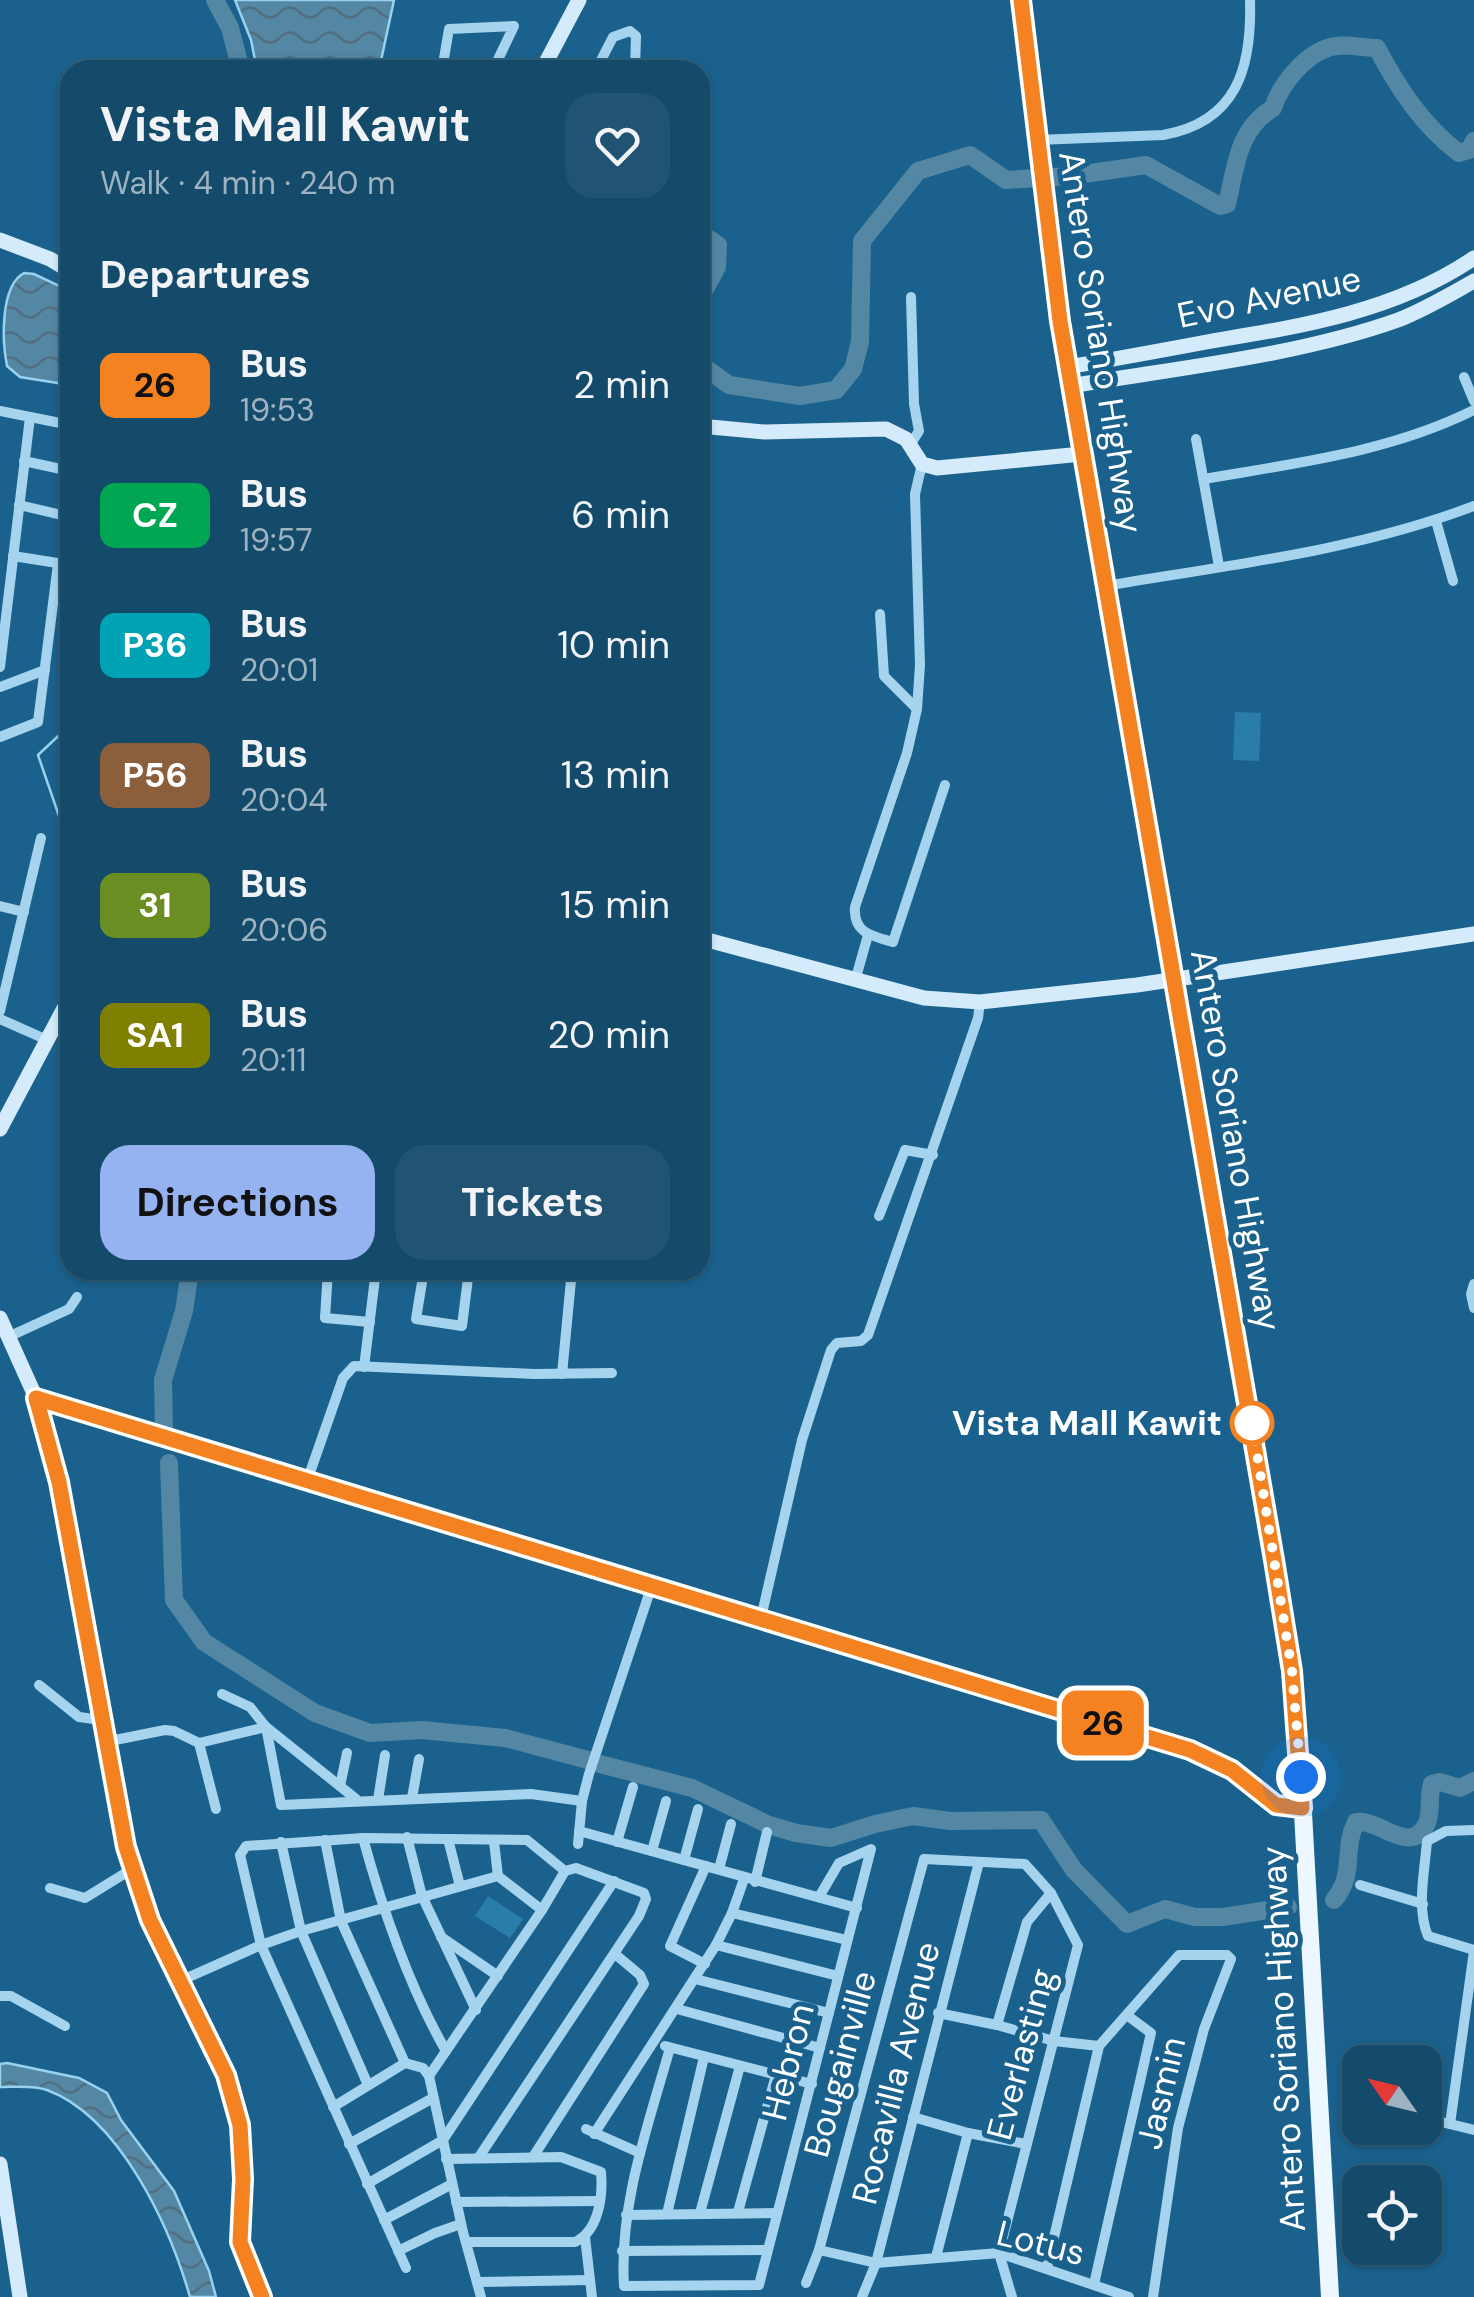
<!DOCTYPE html>
<meta charset="utf-8">
<style>
:root{--surface:#144a6a;--page:#215472;--text:#f1f3f6;--muted:#9db3c1;--line:#33627e;--accent:#95b2f1}
body{margin:0;font-family:"DM Sans",sans-serif;background:var(--page);color:var(--text);height:100vh;display:flex;flex-direction:column;font-size:38px;white-space:nowrap}
*{box-sizing:border-box;margin:0}
p{font-size:32px;color:var(--muted)}
.icon{flex:none;width:55px;height:55px;fill:none;stroke:currentColor;stroke-width:2;stroke-linecap:round;stroke-linejoin:round}
.map{position:relative;flex:1;overflow:hidden}
.side{position:absolute;left:60px;top:60px;width:650px;height:1220px;display:flex;flex-direction:column;background:var(--surface);border-radius:30px;box-shadow:0 2px 8px #0004,0 0 0 2px var(--line)}
.side>*{flex:none}
.badge{padding:0 20px;border-radius:15px;font-size:35px;line-height:65px}
.needle{width:65px;rotate:304deg}
.buttons{position:absolute;left:1342px;top:2045px;display:grid;gap:20px}
.buttons a{display:grid;place-items:center;width:100px;height:100px;border-radius:20px;background:var(--surface);box-shadow:0 2px 8px #0004,0 0 0 2px var(--line);font-size:50px}
.you{position:absolute;width:50px;height:50px;margin:-25px;border:8px solid #fff;border-radius:50%;background:#1a73e8;box-shadow:0 0 0 15px #1a73e833}
.map>.badge{position:absolute;translate:-50% -50%;box-shadow:0 0 0 5px #fff}
h2{padding:0 40px;font-size:38px;line-height:90px}
.round{display:grid;place-items:center;flex:none;width:105px;height:105px;border-radius:30px;background:var(--page)}
.headline{display:flex;align-items:center;justify-content:space-between;height:170px;padding:0 40px}
h1{font-size:48px;font-weight:700;line-height:75px}
.action{display:flex;gap:20px;margin-top:auto;padding:20px 40px}
.action a{flex:1;height:115px;border-radius:30px;background:var(--accent);color:#111;font-size:40px;font-weight:700;line-height:115px;text-align:center}
.action a+a{background:var(--page);color:var(--text)}
ul{padding:0;list-style:none}
li{display:flex;align-items:center;gap:30px;height:130px;padding:0 40px}
li div{flex:1}
li b{display:block;font-size:38px}
li em{font-style:normal}
li .badge{min-width:110px;font-weight:700;text-align:center}
.map>svg:first-child{display:block}
.garden{fill:#2a7ca9}
.water{fill:url(#water-waves);stroke:#99d2f0;stroke-width:2.5}
.lines{fill:none;stroke-linecap:round;stroke-linejoin:round}
.stream{stroke:#99d2f0;stroke-width:2.5}
.river{stroke:#5487a4;stroke-width:18}
.street{stroke:#a6d4ee;stroke-width:10}
.secondary{stroke:#d3ebfa;stroke-width:15}
.primary{stroke:#edf7ff;stroke-width:18}
.line-casing{stroke:#fff;stroke-width:22}
.line{stroke:#f58220;stroke-width:15}
.walk{stroke:#fff;stroke-width:10;stroke-dasharray:0 18}
.stop-dot{fill:#fff;stroke:#f58220;stroke-width:5}
.labels{text-anchor:middle;stroke-width:10;stroke-linejoin:round;paint-order:stroke}
.street-label{font-size:35px;fill:#fff;stroke:#1a628d}
.stop-label{font-size:35px;font-weight:bold;fill:#fff;stroke:#1a628d;text-anchor:end}
</style>
<div class="map">
<svg width="1474" height="2297" viewBox="0 0 1474 2297">
<defs>
<pattern id="water-waves" width="16" height="10" patternUnits="userSpaceOnUse" patternTransform="scale(2.5)"><rect width="16" height="10" fill="#5487a4"/><path d="M0 5q4-4 8 0t8 0" fill="none" stroke="#516f81"/></pattern>
</defs>
<rect width="100%" height="100%" fill="#1a628d"/>
<!-- garden -->
<g class="garden">
<path d="M1235,712L1261,713L1259,761L1233,760Z"/>
<path d="M488,1896L523,1919L510,1938L475,1916Z"/>
</g>
<!-- water -->
<g class="water">
<path d="M235,0H394L379,70H257L251,40Z"/>
<path d="M24,273L34,274L70,291V385L20,377L7,366C2,341 0,286 24,273Z"/>
<path d="M7,2063L79,2078L107,2093L121,2120L174,2191L209,2271L216,2297H190C170,2227 120,2117 47,2090C34,2085 14,2087 0,2087V2064Z"/>
</g>
<g class="lines">
<!-- stream -->
<g class="stream">
<path d="M70,725L38,755L60,819L70,831"/>
<path d="M1330,1900H1334"/>
</g>
<!-- river -->
<g class="river">
<path d="M215,0L230,28L241,70"/>
<path d="M700,233L718,245L717,267L700,298"/>
<path d="M700,364L729,385L800,396L836,390L853,369L860,342L862,241L918,171L970,155L1006,180L1070,176L1146,165L1220,206L1227,204C1236,167 1237,130 1273,108C1281,83 1308,50 1336,46C1348,44 1364,48 1377,48C1398,88 1423,126 1459,153L1469,150L1474,141"/>
<path d="M164,1428L163,1380L184,1311L190,1270"/>
<path d="M169,1463L174,1600L204,1642L315,1713L370,1733L422,1730L505,1738L588,1760"/>
<path d="M600,1764L692,1788L769,1825L796,1833L831,1838L875,1824L913,1816L950,1821L1041,1820L1074,1870L1127,1924L1165,1909L1195,1917H1223L1288,1907"/>
<path d="M1334,1900C1356,1874 1342,1850 1356,1822C1379,1818 1411,1858 1427,1823C1432,1811 1428,1797 1432,1784L1440,1782L1460,1788L1474,1781"/>
</g>
<!-- street -->
<g class="street">
<path d="M442,70L449,29L514,26L493,70"/>
<path d="M596,70L613,37L630,31L636,36L635,70"/>
<path d="M1037,140L1163,135C1238,122 1252,66 1250,0"/>
<path d="M1464,377L1474,401"/>
<path d="M0,411L70,425"/>
<path d="M1196,439L1219,566"/>
<path d="M910,445L919,431L914,404L911,297"/>
<path d="M24,461L70,471"/>
<path d="M922,464L915,494L920,665L917,709L907,753L855,907C853,933 872,936 893,942L945,785"/>
<path d="M1204,479C1296,463 1390,452 1474,410"/>
<path d="M19,505L70,517"/>
<path d="M1436,521L1453,581"/>
<path d="M13,556L70,565"/>
<path d="M1105,586C1229,565 1356,551 1474,506"/>
<path d="M880,614L884,676L917,709"/>
<path d="M0,667L30,417"/>
<path d="M0,687L45,670"/>
<path d="M0,737L38,722L58,564"/>
<path d="M0,906L24,912"/>
<path d="M855,981L868,935"/>
<path d="M0,1011L41,838"/>
<path d="M0,1019L45,1039"/>
<path d="M879,1216L905,1150L933,1155"/>
<path d="M328,1270L325,1318L370,1322"/>
<path d="M424,1270L416,1319L462,1326L469,1270"/>
<path d="M1474,1284L1471,1294L1474,1308"/>
<path d="M8,1337L69,1309L77,1297"/>
<path d="M364,1367L376,1270"/>
<path d="M562,1374L572,1270"/>
<path d="M307,1481L343,1378L354,1366L534,1374L612,1373"/>
<path d="M761,1618L802,1440L831,1350L837,1343L861,1341L868,1335L978,1018L980,1002"/>
<path d="M39,1685L79,1717L101,1720"/>
<path d="M222,1694L250,1707L266,1727L281,1805L531,1794L582,1801"/>
<path d="M105,1742L165,1730L174,1731L199,1743L266,1727L356,1799"/>
<path d="M199,1743L216,1809"/>
<path d="M340,1786L347,1753"/>
<path d="M412,1798L419,1759"/>
<path d="M378,1800L385,1755"/>
<path d="M1474,1830L1446,1831L1427,1841C1425,1869 1416,1909 1428,1936L1474,1950"/>
<path d="M579,1831L857,1908"/>
<path d="M407,1837L422,1896L476,2010"/>
<path d="M363,1838C383,1911 408,1985 446,2051"/>
<path d="M448,1839L460,1886"/>
<path d="M325,1840L341,1921L405,2063"/>
<path d="M281,1842L301,1931L368,2085"/>
<path d="M494,1842L498,1876L542,1910"/>
<path d="M617,1842L633,1787"/>
<path d="M578,1844L582,1801L589,1774L652,1585"/>
<path d="M652,1851L666,1801"/>
<path d="M684,1860L698,1809"/>
<path d="M719,1869L731,1824"/>
<path d="M755,1882L767,1832"/>
<path d="M1360,1885L1423,1904"/>
<path d="M50,1888L85,1898L132,1869"/>
<path d="M1051,1893L1027,1922L997,2025L1054,2041L1099,2046"/>
<path d="M732,1913L847,1940"/>
<path d="M441,1937L498,1976"/>
<path d="M716,1945L838,1976"/>
<path d="M705,1964L670,1946L706,1866"/>
<path d="M695,1979L829,2013"/>
<path d="M180,1981L261,1945L301,1931L498,1876"/>
<path d="M0,1996H11L65,2026"/>
<path d="M677,2009L820,2048"/>
<path d="M938,2013L997,2025"/>
<path d="M665,2046L812,2084"/>
<path d="M670,2048C648,2126 619,2204 624,2286L759,2285L871,1849L839,1863L819,1897"/>
<path d="M429,2076L542,1910L565,1871"/>
<path d="M429,2076L463,2232L481,2297"/>
<path d="M333,2107L405,2063L423,2068L429,2076"/>
<path d="M913,2117L968,2133L1026,2144"/>
<path d="M1425,2118L1474,2130"/>
<path d="M1450,2124L1474,1951"/>
<path d="M586,2129L640,2153"/>
<path d="M594,2134L716,1945L732,1913L744,1879"/>
<path d="M349,2144L433,2098"/>
<path d="M533,2157L644,1984L640,1975L615,1954"/>
<path d="M446,2159L561,2157L601,2172C603,2196 599,2231 575,2242H468"/>
<path d="M367,2184L443,2140L614,1881"/>
<path d="M456,2202L599,2201"/>
<path d="M738,2212L776,2075"/>
<path d="M700,2213L740,2066"/>
<path d="M667,2214L704,2057"/>
<path d="M626,2215L777,2213"/>
<path d="M384,2220L452,2184"/>
<path d="M585,2237L592,2297"/>
<path d="M819,2250L876,2263L999,2253L1129,2297"/>
<path d="M398,2251L435,2233L461,2224"/>
<path d="M622,2251L766,2250"/>
<path d="M936,2257L968,2133"/>
<path d="M1047,2267L1099,2046L1179,1955H1227L1231,1959L1204,2029L1178,2128L1153,2297"/>
<path d="M406,2268L261,1945L240,1855L246,1846L363,1838L527,1840L565,1871L576,1868L644,1893L646,1899L639,1916L479,2157"/>
<path d="M478,2282L590,2280"/>
<path d="M806,2283L819,2250L924,1859L1025,1864L1051,1893L1078,1945L999,2253L1012,2297"/>
<path d="M1094,2284L1151,2033L1128,2016"/>
<path d="M862,2297L876,2263L979,1862"/>
</g>
<!-- secondary -->
<g class="secondary">
<path d="M542,70L579,0"/>
<path d="M0,240L50,259L70,271"/>
<path d="M1067,367C1116,359 1164,350 1212,341C1303,326 1396,311 1474,258"/>
<path d="M1071,386C1176,368 1297,356 1398,320C1424,310 1449,295 1474,281"/>
<path d="M700,426L765,432L886,429L906,439L922,464L937,468L1082,454"/>
<path d="M700,938L924,998L980,1002L1137,985L1474,934"/>
<path d="M0,1129L70,997"/>
<path d="M0,1318L36,1398L54,1459L105,1742L132,1869L150,1920L227,2075L240,2122L243,2179L240,2242L262,2297"/>
<path d="M36,1398L1190,1750L1233,1770L1276,1805L1302,1808"/>
<path d="M0,2164L20,2297"/>
</g>
<!-- primary -->
<path class="primary" d="M1021,0L1060,321L1243,1373L1292,1671L1301,1777L1330,2297"/>
</g>
<g class="lines">
<defs>
<path id="line" d="M262,2297L240,2242L243,2179L240,2125L226,2075L150,1920L126,1847L59,1482L36,1398L1190,1750L1232,1770L1276,1805L1302,1808L1292,1671L1274,1560L1060,321L1021,0"/>
</defs>
<!-- line casing -->
<use href="#line" class="line-casing"/>
<!-- line -->
<use href="#line" class="line"/>
<!-- walk -->
<path class="walk" d="M1252,1423L1292,1671L1301,1777"/>
</g>
<!-- markers -->
<circle class="stop-dot" cx="1252" cy="1423" r="20"/>
<g class="labels">
<!-- street labels -->
<g class="street-label">
<text transform="translate(1269 297) rotate(-12)" y="12">Evo Avenue</text>
<text transform="translate(1101 342) rotate(81)" y="12">Antero Soriano Highway</text>
<text transform="translate(1236 1140) rotate(80)" y="12">Antero Soriano Highway</text>
<text transform="translate(1283 2039) rotate(-93)" y="12">Antero Soriano Highway</text>
<text transform="translate(1021 2054) rotate(-75)" y="12">Everlasting</text>
<text transform="translate(788 2062) rotate(-76)" y="12">Hebron</text>
<text transform="translate(840 2064) rotate(-75)" y="12">Bougainville</text>
<text transform="translate(896 2073) rotate(-76)" y="12">Rocavilla Avenue</text>
<text transform="translate(1161 2093) rotate(-77)" y="12">Jasmin</text>
<text transform="translate(1041 2243) rotate(14)" y="12">Lotus</text>
</g>
<!-- stop labels -->
<g class="stop-label">
<text x="1222" y="1435">Vista Mall Kawit</text>
</g>
</g>
</svg>
<div class="buttons">
<a><svg class="needle" viewBox="-14 -14 28 28"><path d="M0-13l5 13h-10z" fill="#e53935"/><path d="M0 13l5-13h-10z" fill="#9db3c1"/></svg></a>
<a><svg class="icon" aria-label="locate" viewBox="0 0 24 24"><circle cx="12" cy="12" r="6"/><path d="M12 2v4M12 18v4M2 12h4M18 12h4"/></svg></a>
</div>
<div class="you" style="left:1301px;top:1777px"></div>
<b class="badge" style="left:1103px;top:1723px;background:#f58220;color:#111">26</b>
<section class="side">
<div class="headline"><div><h1>Vista Mall Kawit</h1><p>Walk · 4 min · 240 m</p></div><a class="round"><svg class="icon" aria-label="heart" viewBox="0 0 24 24"><path d="M12 20l-8-8c-3-5 5-10 8-4 3-6 11-1 8 4z"/></svg></a></div>
<h2>Departures</h2>
<ul>
<li><span class="badge" style="background:#f58220;color:#111">26</span><div><b>Bus</b><p>19:53</p></div><em>2 min</em></li>
<li><span class="badge" style="background:#00a651;color:#fff">CZ</span><div><b>Bus</b><p>19:57</p></div><em>6 min</em></li>
<li><span class="badge" style="background:#00a3b4;color:#fff">P36</span><div><b>Bus</b><p>20:01</p></div><em>10 min</em></li>
<li><span class="badge" style="background:#8b5e3c;color:#fff">P56</span><div><b>Bus</b><p>20:04</p></div><em>13 min</em></li>
<li><span class="badge" style="background:#6b8e23;color:#fff">31</span><div><b>Bus</b><p>20:06</p></div><em>15 min</em></li>
<li><span class="badge" style="background:#808000;color:#fff">SA1</span><div><b>Bus</b><p>20:11</p></div><em>20 min</em></li>
</ul>
<div class="action"><a>Directions</a><a>Tickets</a></div>
</section>
</div>
